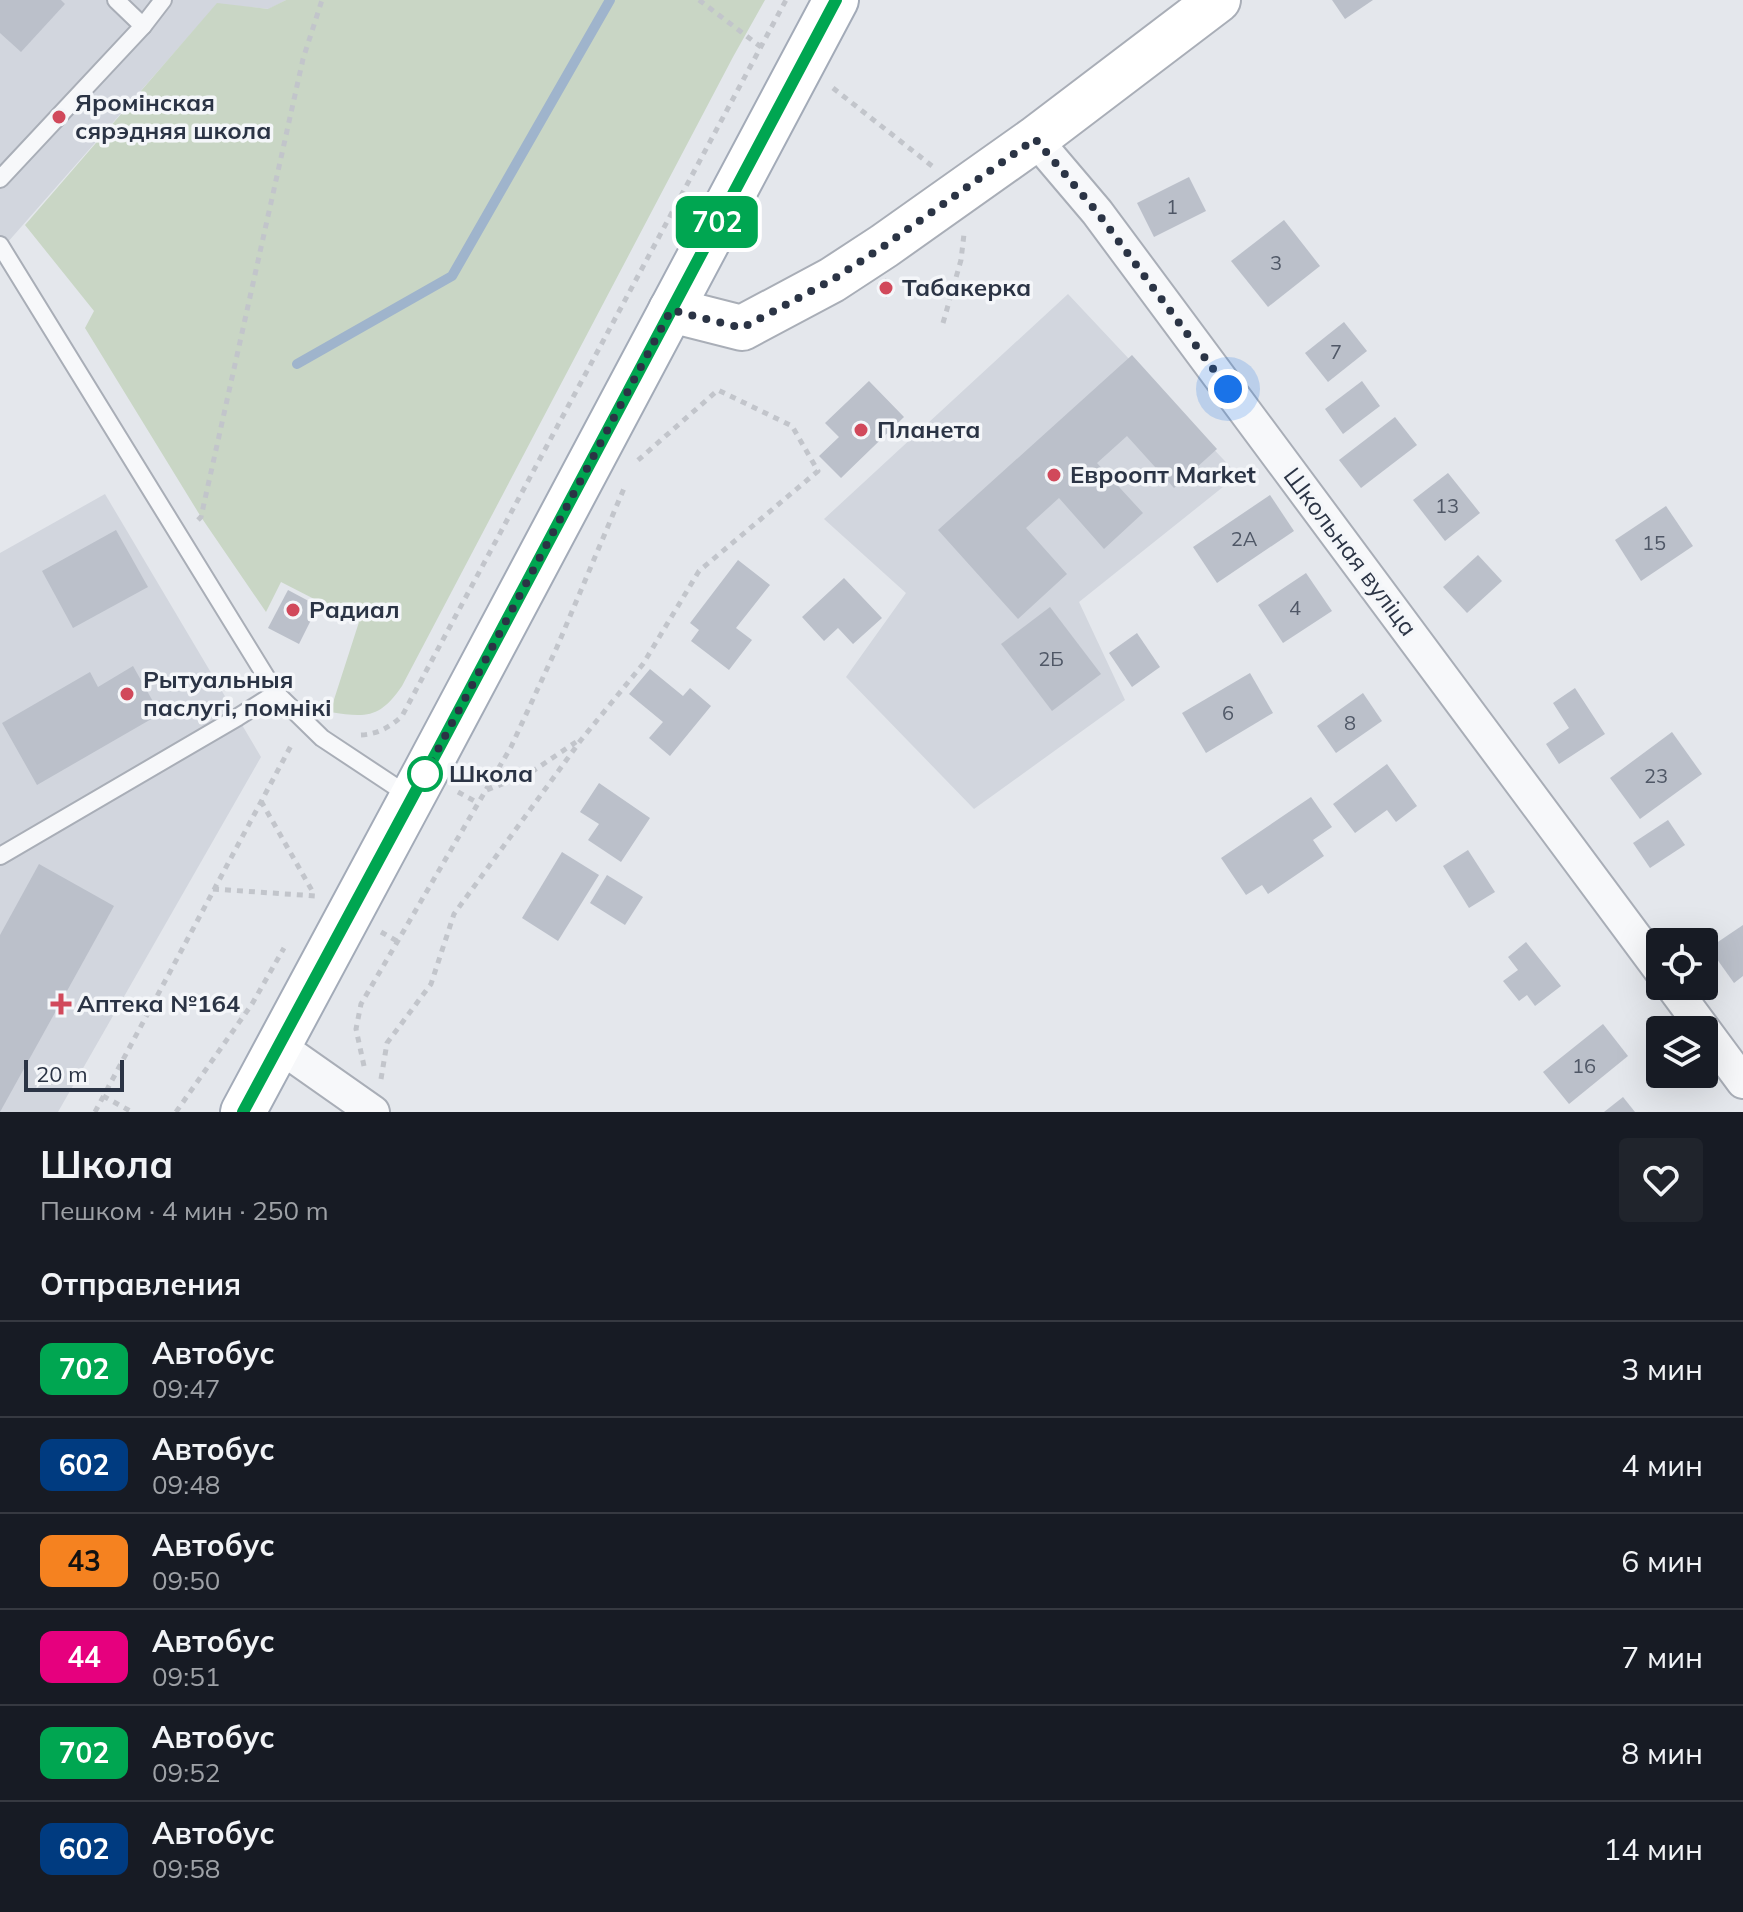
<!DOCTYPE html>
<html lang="ru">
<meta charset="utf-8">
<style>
:root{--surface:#171b24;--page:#20242c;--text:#f1f3f6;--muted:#9ea1a6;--line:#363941}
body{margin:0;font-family:Mulish,sans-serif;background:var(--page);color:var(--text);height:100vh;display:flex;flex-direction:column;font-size:30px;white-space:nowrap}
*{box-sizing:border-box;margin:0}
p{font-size:26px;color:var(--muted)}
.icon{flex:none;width:44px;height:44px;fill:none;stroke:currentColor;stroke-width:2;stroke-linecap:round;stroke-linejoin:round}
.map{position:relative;height:1112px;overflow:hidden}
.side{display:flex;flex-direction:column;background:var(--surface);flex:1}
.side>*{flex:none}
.badge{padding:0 16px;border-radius:12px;font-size:28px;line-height:52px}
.buttons{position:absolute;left:1646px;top:928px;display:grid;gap:16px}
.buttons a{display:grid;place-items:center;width:72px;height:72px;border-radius:8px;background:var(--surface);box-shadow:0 8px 32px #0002;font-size:40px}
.scale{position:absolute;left:24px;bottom:20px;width:100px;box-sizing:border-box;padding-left:8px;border:4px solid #2b3445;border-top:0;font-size:22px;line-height:28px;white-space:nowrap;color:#2b3445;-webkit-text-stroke:6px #f4f6f9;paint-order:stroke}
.you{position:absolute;width:40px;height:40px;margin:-20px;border:6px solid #fff;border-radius:50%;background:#1a73e8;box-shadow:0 0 0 12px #1a73e833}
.map>.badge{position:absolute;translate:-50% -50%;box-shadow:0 0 0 4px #fff}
h2{padding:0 40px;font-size:30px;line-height:72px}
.round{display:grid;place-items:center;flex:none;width:84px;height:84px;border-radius:8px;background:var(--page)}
.headline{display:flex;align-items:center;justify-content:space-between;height:136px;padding:0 40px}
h1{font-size:38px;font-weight:700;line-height:60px}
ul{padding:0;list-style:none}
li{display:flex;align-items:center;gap:24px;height:96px;padding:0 40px;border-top:2px solid var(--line)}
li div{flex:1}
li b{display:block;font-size:30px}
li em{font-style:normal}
li .badge{min-width:88px;font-weight:700;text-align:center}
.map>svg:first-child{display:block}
.built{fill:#d2d6de}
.green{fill:#c9d6c5}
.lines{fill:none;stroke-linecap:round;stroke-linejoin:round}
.stream{stroke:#9fb4cc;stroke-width:10}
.building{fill:#bbc0ca}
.lane-casing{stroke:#a9aeb7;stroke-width:20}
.street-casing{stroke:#a9aeb7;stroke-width:36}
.secondary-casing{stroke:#a9aeb7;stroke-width:48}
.primary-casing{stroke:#a3abb8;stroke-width:48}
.path{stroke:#c2c5cb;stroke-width:5;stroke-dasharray:6 6;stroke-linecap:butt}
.lane{stroke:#f7f8fa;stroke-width:16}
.street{stroke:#f7f8fa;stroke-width:32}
.secondary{stroke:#fff;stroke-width:44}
.primary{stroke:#fff;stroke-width:44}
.line-casing{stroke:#fff;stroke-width:18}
.line{stroke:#00a651;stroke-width:12}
.walk{stroke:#2b3445;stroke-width:8;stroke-dasharray:0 14.4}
.poi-dot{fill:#d1495b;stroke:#f4f6f9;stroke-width:3}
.stop-dot{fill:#fff;stroke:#00a651;stroke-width:4}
.labels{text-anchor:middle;stroke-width:7;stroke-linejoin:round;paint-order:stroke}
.number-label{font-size:20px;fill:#4f5766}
.poi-label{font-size:24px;font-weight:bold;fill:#2b3445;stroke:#f4f6f9;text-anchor:start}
.street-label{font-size:24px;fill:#2b3445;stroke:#f4f6f9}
.stop-label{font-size:24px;font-weight:bold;fill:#2b3445;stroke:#f4f6f9;text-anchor:start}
</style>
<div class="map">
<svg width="1743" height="1112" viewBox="0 0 1743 1112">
<rect width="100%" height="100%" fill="#e4e7ec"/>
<!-- built -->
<g class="built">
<path d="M0,0H286L269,9L217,4L0,251Z"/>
<path d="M1068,294L1238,475L1079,602L1125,700L974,809L846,677L906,593L824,519Z"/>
<path d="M105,494L261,757L58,1112H0V553Z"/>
</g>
<!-- green -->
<path class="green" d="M286,0H765L733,57L402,686C380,718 367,718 330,712L359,622L281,582L266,612L201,517L85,328L94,311L25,225L217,3L268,9Z"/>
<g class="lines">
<!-- stream -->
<path class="stream" d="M297,364L452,276L610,0"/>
</g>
<!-- building -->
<g class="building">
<path d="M0,0H61L65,4L21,52L0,33Z"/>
<path d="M1332,0H1373L1345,19Z"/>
<path d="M1189,177L1206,211L1154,237L1137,203Z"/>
<path d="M1284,220L1320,266L1268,307L1231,261Z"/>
<path d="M886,278L895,292L886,298L877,284Z"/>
<path d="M1344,322L1367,351L1328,382L1305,353Z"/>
<path d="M1132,355L1217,449L1174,488L1127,436L1097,463L1143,513L1104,549L1059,498L1026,528L1067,574L1018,619L938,530Z"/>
<path d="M869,381L904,417L841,478L819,456L839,437L825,423Z"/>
<path d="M1362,381L1380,406L1343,434L1325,409Z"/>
<path d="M1395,417L1417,445L1361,488L1339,460Z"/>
<path d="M1448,473L1480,513L1445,541L1413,500Z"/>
<path d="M1270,495L1294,531L1217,583L1193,547Z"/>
<path d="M1666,506L1693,546L1641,581L1615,540Z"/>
<path d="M116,530L148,587L73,628L42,571Z"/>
<path d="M1478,555L1502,581L1467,613L1443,587Z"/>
<path d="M738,560L770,585L736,628L752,640L729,670L691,641L699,630L690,623Z"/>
<path d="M1306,573L1332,611L1283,643L1258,605Z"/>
<path d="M844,578L882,618L853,644L838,628L824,641L802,617Z"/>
<path d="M288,590L318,606L299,644L268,628Z"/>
<path d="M1050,607L1101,674L1052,711L1001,644Z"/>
<path d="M1137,633L1160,667L1132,687L1109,653Z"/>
<path d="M133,666L160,714L37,785L2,723L90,672L98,687Z"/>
<path d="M650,669L683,696L690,688L711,706L670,756L649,738L663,722L629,694Z"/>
<path d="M1250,673L1273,713L1206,753L1182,713Z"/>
<path d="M1575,688L1605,734L1559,764L1546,744L1569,728L1553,703Z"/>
<path d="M1363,693L1382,721L1336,753L1317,726Z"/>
<path d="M1672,732L1702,774L1640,819L1610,778Z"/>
<path d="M1387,764L1417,806L1396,822L1387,810L1355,833L1333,804Z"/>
<path d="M599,783L650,818L621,862L588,840L599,824L580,812Z"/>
<path d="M1311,797L1332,827L1313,840L1324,856L1268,894L1262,885L1246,895L1221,858Z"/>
<path d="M1668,820L1685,845L1650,868L1633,843Z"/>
<path d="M1468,850L1495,892L1469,908L1443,866Z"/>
<path d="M562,852L599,875L558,941L522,918Z"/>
<path d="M39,864L114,906L0,1112V935Z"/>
<path d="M607,875L643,897L625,925L590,903Z"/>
<path d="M1743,925V976L1734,983L1709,948Z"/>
<path d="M1526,942L1561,986L1535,1006L1527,995L1519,1001L1503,981L1518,970L1508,957Z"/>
<path d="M1603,1024L1628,1056L1569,1104L1543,1072Z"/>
<path d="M1623,1097L1635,1112H1604Z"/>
</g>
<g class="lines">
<defs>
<g id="lane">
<path d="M116,0L143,26"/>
<path d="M0,179L143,26L163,0"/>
<path d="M0,245L276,693L322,738L411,797"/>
<path d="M0,856L238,717L276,693"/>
</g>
<g id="street">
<path d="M1035,139L1097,212L1660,970"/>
<path d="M1672,986L1743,1082"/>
<path d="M279,1046L373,1112"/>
</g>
<path id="secondary" d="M671,310L742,328L832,280L884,246L1035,139L1218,0"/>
<path id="primary" d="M243,1112L425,773L836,0"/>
</defs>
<!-- lane casing -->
<use href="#lane" class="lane-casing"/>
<!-- street casing -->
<use href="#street" class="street-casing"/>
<!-- secondary casing -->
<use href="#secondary" class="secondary-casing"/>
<!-- primary casing -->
<use href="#primary" class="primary-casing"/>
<!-- path -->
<g class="path">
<path d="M699,0L761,47"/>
<path d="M833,88L932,166"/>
<path d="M943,323L961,260L964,234"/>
<path d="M198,520L201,517L303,59L322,0"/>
<path d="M361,735C378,734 390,727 402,716L786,0"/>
<path d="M487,790L530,773L576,742"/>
<path d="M458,792L478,803"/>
<path d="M261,801L314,894"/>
<path d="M213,889L316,896"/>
<path d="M381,932L397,941"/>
<path d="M364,1066L356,1029L361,1004L511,747L557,647L625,486"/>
<path d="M381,1079L387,1043L431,984L454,914L581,740L643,664L699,571L818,471L792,426L718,390L636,462"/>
<path d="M103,1096L132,1112"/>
<path d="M95,1112L293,742"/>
<path d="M176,1112L252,1004L284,948"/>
</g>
<!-- lane -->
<use href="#lane" class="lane"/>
<!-- street -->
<use href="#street" class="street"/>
<!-- secondary -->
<use href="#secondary" class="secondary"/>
<!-- primary -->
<use href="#primary" class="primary"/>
</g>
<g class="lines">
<defs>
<path id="line" d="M243,1112L440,746L836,0"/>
</defs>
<!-- line casing -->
<use href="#line" class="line-casing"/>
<!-- line -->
<use href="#line" class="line"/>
<!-- walk -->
<path class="walk" d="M425,774L671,310L742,328L832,280L884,246L1035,139L1097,212L1228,389"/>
</g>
<!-- markers -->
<g class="poi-dot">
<circle cx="59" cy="117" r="8"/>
<circle cx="886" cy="288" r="8"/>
<circle cx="861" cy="430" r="8"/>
<circle cx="1054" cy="475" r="8"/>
<circle cx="293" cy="610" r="8"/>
<circle cx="127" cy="694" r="8"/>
<path d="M57 992h8v8h8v8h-8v8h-8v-8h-8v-8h8z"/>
</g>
<circle class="stop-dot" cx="425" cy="774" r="16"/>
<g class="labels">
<!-- number labels -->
<g class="number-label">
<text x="1172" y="214">1</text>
<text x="1276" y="270">3</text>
<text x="1336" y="359">7</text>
<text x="1447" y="513">13</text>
<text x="1244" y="546">2А</text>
<text x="1654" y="550">15</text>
<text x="1295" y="615">4</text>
<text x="1051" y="666">2Б</text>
<text x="1228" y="720">6</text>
<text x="1350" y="730">8</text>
<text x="1656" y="783">23</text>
<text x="1584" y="1073">16</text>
</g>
<!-- poi labels -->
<g class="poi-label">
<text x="75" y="111">Яромінская<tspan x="75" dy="28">сярэдняя школа</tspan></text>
<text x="902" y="296">Табакерка</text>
<text x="877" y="438">Планета</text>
<text x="1070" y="483">Евроопт Market</text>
<text x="309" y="618">Радиал</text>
<text x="143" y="688">Рытуальныя<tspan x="143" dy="28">паслугі, помнікі</tspan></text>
<text x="77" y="1012">Аптека №164</text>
</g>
<!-- street labels -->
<g class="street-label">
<text transform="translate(1350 552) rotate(53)" y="8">Школьная вуліца</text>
</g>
<!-- stop labels -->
<g class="stop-label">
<text x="449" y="782">Школа</text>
</g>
</g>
</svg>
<div class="buttons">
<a><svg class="icon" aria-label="locate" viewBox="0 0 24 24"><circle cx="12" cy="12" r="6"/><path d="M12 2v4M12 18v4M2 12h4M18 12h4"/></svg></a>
<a><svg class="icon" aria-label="layers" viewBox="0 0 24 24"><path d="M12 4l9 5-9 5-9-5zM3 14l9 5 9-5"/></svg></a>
</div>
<div class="scale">20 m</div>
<div class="you" style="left:1228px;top:389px"></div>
<b class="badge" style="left:717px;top:222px;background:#00a651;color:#fff">702</b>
</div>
<section class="side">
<div class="headline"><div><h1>Школа</h1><p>Пешком · 4 мин · 250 m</p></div><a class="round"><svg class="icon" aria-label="heart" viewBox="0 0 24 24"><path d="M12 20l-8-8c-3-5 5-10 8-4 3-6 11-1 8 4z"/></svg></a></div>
<h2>Отправления</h2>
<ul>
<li><span class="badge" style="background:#00a651;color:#fff">702</span><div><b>Автобус</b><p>09:47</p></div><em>3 мин</em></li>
<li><span class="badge" style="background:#003b80;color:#fff">602</span><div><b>Автобус</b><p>09:48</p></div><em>4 мин</em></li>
<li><span class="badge" style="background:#f58220;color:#111">43</span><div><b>Автобус</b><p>09:50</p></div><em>6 мин</em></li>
<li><span class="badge" style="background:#e6007e;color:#fff">44</span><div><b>Автобус</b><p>09:51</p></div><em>7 мин</em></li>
<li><span class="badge" style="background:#00a651;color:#fff">702</span><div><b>Автобус</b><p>09:52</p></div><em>8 мин</em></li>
<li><span class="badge" style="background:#003b80;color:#fff">602</span><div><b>Автобус</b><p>09:58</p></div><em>14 мин</em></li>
</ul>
</section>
